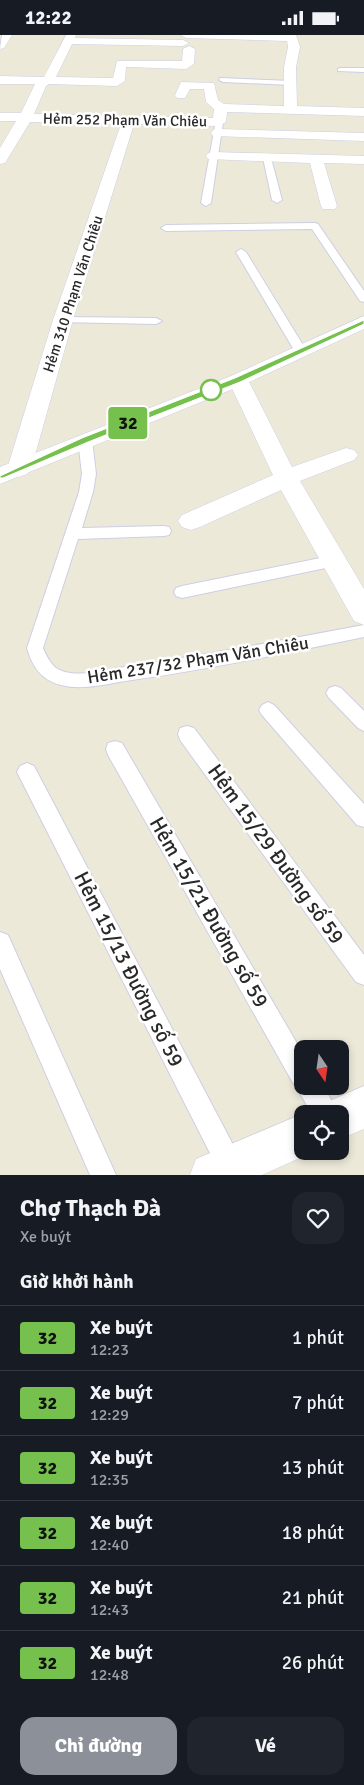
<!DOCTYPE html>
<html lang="vi">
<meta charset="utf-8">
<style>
:root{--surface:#171b24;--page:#20242c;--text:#f1f3f6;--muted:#9ea1a6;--line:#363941;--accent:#8c9099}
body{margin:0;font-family:Signika,sans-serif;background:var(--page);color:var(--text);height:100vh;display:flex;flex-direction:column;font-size:19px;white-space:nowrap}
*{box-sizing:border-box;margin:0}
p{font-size:16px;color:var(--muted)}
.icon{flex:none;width:28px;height:28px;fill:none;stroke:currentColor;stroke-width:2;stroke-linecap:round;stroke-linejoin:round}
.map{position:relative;height:1140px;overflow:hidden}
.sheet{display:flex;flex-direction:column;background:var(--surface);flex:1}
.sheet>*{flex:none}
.badge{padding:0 10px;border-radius:4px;font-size:18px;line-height:32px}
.needle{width:32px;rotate:167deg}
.buttons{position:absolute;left:294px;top:1005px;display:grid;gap:10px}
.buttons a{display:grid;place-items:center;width:55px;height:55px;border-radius:10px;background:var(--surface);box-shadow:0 2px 8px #0003;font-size:25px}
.map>.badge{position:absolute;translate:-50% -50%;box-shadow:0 0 0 2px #fff}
h2{padding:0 20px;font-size:19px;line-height:45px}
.round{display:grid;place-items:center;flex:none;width:52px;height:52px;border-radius:15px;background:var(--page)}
.overview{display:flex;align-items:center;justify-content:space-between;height:85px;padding:0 20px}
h1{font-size:24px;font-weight:700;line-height:38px}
.button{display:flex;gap:10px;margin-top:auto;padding:10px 20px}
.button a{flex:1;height:58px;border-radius:15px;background:var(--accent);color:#fff;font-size:20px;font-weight:700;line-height:58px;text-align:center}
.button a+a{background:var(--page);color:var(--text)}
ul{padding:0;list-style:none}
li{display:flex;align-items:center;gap:15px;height:65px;padding:0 20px;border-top:1px solid var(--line)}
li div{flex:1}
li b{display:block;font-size:19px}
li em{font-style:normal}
li .badge{min-width:55px;font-weight:700;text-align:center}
.status{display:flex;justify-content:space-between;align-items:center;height:35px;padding:0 25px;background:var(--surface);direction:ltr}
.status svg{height:14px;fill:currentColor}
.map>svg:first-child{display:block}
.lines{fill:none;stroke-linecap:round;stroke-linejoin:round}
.lane-casing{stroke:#cecee4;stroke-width:2}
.street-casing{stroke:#cecee4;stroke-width:1}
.secondary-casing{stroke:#cecee4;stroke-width:1}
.lane{fill:#fff;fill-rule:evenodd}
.street{fill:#fff;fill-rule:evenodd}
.secondary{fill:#fff;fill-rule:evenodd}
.line{fill:#76c04d;stroke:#fff}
.stop-dot{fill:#fff;stroke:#76c04d;stroke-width:2.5}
.labels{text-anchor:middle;stroke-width:5;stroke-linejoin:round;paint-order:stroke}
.far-street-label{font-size:15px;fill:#292929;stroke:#fff}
.street-label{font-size:18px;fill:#292929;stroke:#fff}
.near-street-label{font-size:21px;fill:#292929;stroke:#fff}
</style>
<div class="status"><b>12:22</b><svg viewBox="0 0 49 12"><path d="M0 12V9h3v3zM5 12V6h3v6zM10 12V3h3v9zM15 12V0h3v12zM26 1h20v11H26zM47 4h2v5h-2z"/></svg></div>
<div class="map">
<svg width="364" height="1140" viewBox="0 0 364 1140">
<rect width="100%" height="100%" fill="#ede9d9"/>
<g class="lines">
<defs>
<g id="lane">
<path d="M340,33H364V37L338,36V34Z"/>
<path d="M220,43L292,46L296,48L292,50L223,47L219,45Z"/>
<path d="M216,85L223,87L211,168L206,171L201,168Z"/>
<path d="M267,120L271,123L282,165L277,168L272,165L263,123Z"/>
<path d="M315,188L318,189L364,256V267L360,266L312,194L166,196L161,193L166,190Z"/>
<path d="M241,214L246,217L306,315L304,318L300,319L294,315L236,217Z"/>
<path d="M63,282L156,283L162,286L156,289L59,287L57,285Z"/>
<path d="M85,401L92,405L96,439L93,457L82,493L164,491L169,492L171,496L169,500L164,501L78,504L43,613C47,622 52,633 62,636C82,643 110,634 130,631C209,620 286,604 364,590V602C287,618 210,634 132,645C109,648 84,656 61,650C41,645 32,631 27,613L79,457L82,439L78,405Z"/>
<path d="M335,520L340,522L343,526L340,530L182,563L176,561L174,557L176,553L182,551Z"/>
<path d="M335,651L341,653L364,676V696L358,693L329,663L326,658L329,653Z"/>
<path d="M268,667L274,670L364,769V792L357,790L262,680L259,675L262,670Z"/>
<path d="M187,691L194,693L364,920V950L356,947L180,705L178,699L180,693Z"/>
<path d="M115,706L122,708L302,1017V1051H324L338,1079H312L301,1060L298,1050L293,1048L108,720L106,714L108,708Z"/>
<path d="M27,728L34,731L240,1123L244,1132L241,1140H221L20,743L17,737L20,731Z"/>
<path d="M0,897L8,900L116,1140H90L0,934Z"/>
</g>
<g id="street">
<path d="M2,0H12L4,13L0,14Z"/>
<path d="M66,0H76L75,3L183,5L189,8L183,11L72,9L56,42L113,43L117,26H182L183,14L189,11L195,14L194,29L186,34L126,32L125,46L117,51L49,49L46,51L34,79L213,83L214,74L206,67L204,54H190L185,63H177L175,60L181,47L214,48L218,65L224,69L284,71V32L288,12L287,6L186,3L181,0H296L300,12L296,32L297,71L364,73V81L227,77L226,87L219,91L134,89L73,285L31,434L27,439L19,442L11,439L7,434L53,285L121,89L30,87L5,128L0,129V113L16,86H0V78H21L35,49H0V41L44,42Z"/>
<path d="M218,94L364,98V106L213,101L211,98L213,95Z"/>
<path d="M213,117L364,121V129L324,128L337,171L335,174H323L321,171L310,128L208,124L206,121L208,118Z"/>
<path d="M238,339L245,341L248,345L292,432L346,413L354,415L358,420L354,425L300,446L364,554V590L354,586L281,455L200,492L191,495L182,492L178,486L182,480L273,440L228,345L231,341Z"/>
<path d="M364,1051V1094L340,1104V1079H321L325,1068Z"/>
<path d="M302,1079V1116H315L262,1140H190L196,1124Z"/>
</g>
<path id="secondary" d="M364,281V294L245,349L0,449V432L231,341Z"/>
</defs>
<!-- lane casing -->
<use href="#lane" class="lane-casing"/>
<!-- street casing -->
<use href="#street" class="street-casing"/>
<!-- secondary casing -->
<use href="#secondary" class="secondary-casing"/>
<!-- lane -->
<use href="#lane" class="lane"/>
<!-- street -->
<use href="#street" class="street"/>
<!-- secondary -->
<use href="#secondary" class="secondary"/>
</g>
<!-- line -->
<path class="line" d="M364,285V289L240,347L88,407L3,443H0V441L82,403L235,343Z"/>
<!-- markers -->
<circle class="stop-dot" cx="211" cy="355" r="10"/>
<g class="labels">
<!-- far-street labels -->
<g class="far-street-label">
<text transform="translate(125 85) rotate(1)" y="5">Hẻm 252 Phạm Văn Chiêu</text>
<text transform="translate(73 259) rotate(-72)" y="5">Hẻm 310 Phạm Văn Chiêu</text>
</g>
<!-- street labels -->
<g class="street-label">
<text transform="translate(198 625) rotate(-9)" y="6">Hẻm 237/32 Phạm Văn Chiêu</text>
</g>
<!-- near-street labels -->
<g class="near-street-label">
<text transform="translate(276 819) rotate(54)" y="7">Hẻm 15/29 Đường số 59</text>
<text transform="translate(209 877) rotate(60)" y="7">Hẻm 15/21 Đường số 59</text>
<text transform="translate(129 934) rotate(63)" y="7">Hẻm 15/13 Đường số 59</text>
</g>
</g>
</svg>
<div class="buttons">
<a><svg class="needle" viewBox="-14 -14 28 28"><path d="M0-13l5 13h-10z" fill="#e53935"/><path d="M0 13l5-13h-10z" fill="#9ea1a6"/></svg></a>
<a><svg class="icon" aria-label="locate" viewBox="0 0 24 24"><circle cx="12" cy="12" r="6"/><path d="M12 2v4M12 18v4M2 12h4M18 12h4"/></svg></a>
</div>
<b class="badge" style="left:128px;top:388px;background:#76c04d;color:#111">32</b>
</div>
<section class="sheet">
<div class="overview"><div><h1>Chợ Thạch Đà</h1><p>Xe buýt</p></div><a class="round"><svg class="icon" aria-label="heart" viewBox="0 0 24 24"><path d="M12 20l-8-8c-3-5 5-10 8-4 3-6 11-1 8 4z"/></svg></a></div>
<h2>Giờ khởi hành</h2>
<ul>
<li><span class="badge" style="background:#76c04d;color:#111">32</span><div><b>Xe buýt</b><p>12:23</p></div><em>1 phút</em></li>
<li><span class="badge" style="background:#76c04d;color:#111">32</span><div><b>Xe buýt</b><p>12:29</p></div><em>7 phút</em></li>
<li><span class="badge" style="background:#76c04d;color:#111">32</span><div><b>Xe buýt</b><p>12:35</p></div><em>13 phút</em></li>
<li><span class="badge" style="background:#76c04d;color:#111">32</span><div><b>Xe buýt</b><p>12:40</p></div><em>18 phút</em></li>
<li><span class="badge" style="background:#76c04d;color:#111">32</span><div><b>Xe buýt</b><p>12:43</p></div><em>21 phút</em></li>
<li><span class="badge" style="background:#76c04d;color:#111">32</span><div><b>Xe buýt</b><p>12:48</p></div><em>26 phút</em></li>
</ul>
<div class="button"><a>Chỉ đường</a><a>Vé</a></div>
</section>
